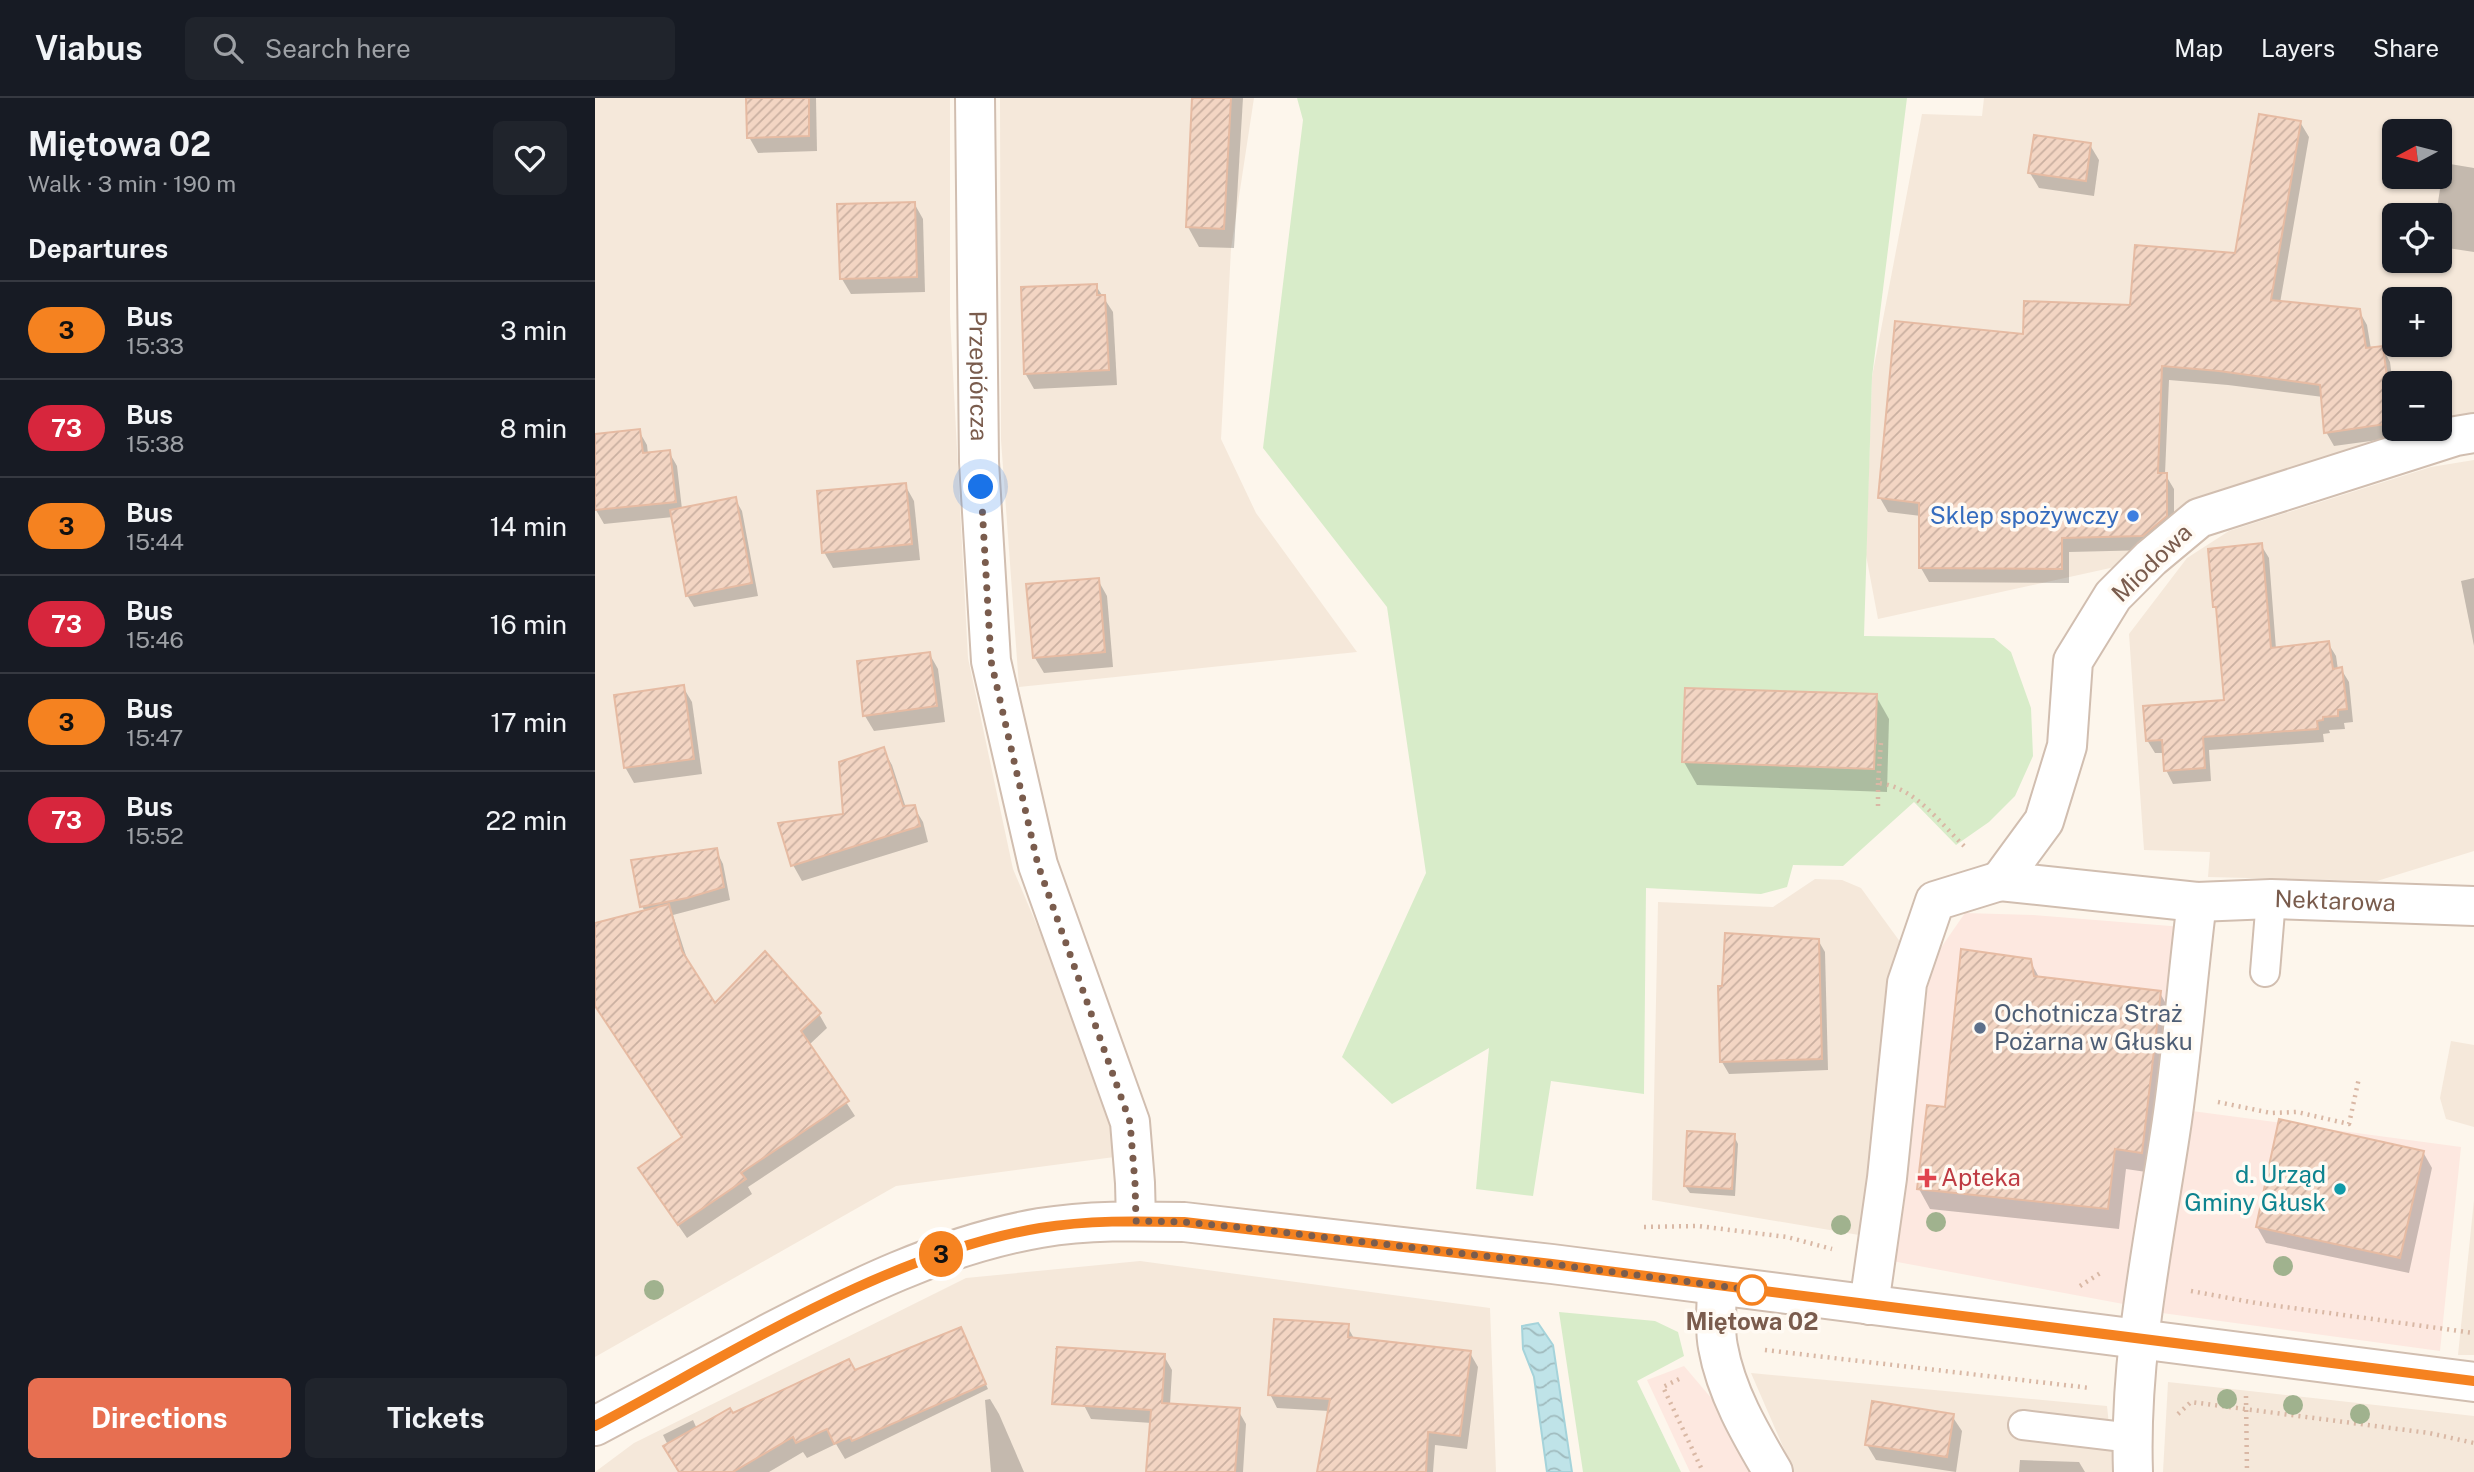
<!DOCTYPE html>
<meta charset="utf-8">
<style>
:root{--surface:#171b24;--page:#20242c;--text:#f1f3f6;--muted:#9ea1a6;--line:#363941;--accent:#e76f51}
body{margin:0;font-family:"Public Sans",sans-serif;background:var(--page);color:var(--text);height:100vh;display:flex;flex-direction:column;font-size:26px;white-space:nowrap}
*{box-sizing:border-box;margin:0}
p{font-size:23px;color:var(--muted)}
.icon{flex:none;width:38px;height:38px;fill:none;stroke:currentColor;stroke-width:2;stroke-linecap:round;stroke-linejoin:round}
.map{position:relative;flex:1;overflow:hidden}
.sheet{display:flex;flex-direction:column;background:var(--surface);width:595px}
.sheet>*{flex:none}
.badge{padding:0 14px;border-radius:23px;font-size:24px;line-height:46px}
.needle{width:46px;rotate:263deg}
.controls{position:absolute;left:1787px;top:21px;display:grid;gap:14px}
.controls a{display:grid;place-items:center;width:70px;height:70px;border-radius:10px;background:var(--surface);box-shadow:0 2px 5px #0004;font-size:35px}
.you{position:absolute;width:35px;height:35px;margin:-18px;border:5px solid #fff;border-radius:50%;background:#1a73e8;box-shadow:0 0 0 10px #1a73e833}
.map>.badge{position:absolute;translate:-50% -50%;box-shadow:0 0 0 4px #fff}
h2{padding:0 28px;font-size:26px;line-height:63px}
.round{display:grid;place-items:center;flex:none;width:74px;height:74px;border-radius:10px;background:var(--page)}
.head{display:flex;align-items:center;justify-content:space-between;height:119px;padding:0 28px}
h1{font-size:33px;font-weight:700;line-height:52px}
.primary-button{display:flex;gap:14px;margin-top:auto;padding:14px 28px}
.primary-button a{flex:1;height:80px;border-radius:10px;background:var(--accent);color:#fff;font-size:28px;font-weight:700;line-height:80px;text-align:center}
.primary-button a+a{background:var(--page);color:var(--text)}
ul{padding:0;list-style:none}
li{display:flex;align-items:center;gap:21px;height:98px;padding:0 28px;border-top:2px solid var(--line)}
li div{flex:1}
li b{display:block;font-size:26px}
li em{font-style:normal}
li .badge{min-width:77px;font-weight:700;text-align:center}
header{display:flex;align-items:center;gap:42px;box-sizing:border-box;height:98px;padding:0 35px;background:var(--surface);border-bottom:2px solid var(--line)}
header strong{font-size:33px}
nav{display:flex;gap:38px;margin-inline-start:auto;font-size:24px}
.search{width:490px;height:63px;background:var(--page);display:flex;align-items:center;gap:18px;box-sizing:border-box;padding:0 24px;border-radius:10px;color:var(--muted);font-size:26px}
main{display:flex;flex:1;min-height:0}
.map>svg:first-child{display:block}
.residential{fill:#f5e8da;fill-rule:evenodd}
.commercial{fill:#fde8e0}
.grass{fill:#d8ecc9}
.water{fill:url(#water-waves);stroke:#a5d3da;stroke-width:2}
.shadow{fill:#0003}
.building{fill:url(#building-hatch);stroke:#e6bba3;stroke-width:2}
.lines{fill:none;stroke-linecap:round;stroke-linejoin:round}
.service-casing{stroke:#d1beb0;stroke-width:32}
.minor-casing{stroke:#d1beb0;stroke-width:42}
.tertiary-casing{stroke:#d1beb0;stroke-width:42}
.path{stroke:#d9b8a5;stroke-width:4.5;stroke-dasharray:2 5;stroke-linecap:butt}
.service{stroke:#fff;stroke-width:28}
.minor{stroke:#fff;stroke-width:38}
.tertiary{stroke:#fff;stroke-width:38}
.tree{fill:#a0b28e}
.line-casing{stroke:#fff;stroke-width:16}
.line{stroke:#f58220;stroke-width:10}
.walk{stroke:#7a5c4d;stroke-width:7;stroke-dasharray:0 12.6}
.shop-dot{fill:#3f7fe0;stroke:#fffaf3;stroke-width:2.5}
.service-dot{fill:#5c6f8a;stroke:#fffaf3;stroke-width:2.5}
.health-dot{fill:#e0444e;stroke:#fffaf3;stroke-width:2.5}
.culture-dot{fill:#0f9aa8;stroke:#fffaf3;stroke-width:2.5}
.stop-dot{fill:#fff;stroke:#f58220;stroke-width:3.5}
.labels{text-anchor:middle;stroke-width:7;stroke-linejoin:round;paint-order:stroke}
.street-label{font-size:24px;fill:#7a5c4d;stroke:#fffaf3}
.shop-label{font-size:24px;fill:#366cbe;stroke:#fffaf3;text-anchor:end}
.service-label{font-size:24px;fill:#4e5e75;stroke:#fffaf3;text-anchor:start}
.culture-label{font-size:24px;fill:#0d838f;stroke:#fffaf3;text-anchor:end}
.health-label{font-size:24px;fill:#be3a42;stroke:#fffaf3;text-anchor:start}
.stop-label{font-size:24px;font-weight:bold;fill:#7a5c4d;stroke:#fffaf3}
</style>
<header>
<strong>Viabus</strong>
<div class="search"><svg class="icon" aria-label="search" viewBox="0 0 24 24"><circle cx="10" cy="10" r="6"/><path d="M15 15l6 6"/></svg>Search here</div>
<nav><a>Map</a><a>Layers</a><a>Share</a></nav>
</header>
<main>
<section class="sheet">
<div class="head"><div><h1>Miętowa 02</h1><p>Walk · 3 min · 190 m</p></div><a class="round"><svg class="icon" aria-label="heart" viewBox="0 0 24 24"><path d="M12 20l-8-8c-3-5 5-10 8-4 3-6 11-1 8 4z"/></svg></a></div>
<h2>Departures</h2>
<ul>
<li><span class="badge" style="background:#f58220;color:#111">3</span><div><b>Bus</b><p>15:33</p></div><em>3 min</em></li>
<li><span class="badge" style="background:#d7263d;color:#fff">73</span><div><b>Bus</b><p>15:38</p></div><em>8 min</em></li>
<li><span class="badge" style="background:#f58220;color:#111">3</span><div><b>Bus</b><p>15:44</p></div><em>14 min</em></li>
<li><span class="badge" style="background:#d7263d;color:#fff">73</span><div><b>Bus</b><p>15:46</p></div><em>16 min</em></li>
<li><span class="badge" style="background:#f58220;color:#111">3</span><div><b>Bus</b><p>15:47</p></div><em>17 min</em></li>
<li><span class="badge" style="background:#d7263d;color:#fff">73</span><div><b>Bus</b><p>15:52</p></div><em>22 min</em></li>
</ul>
<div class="primary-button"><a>Directions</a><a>Tickets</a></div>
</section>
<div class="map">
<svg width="1879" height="1374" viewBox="0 0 1879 1374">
<defs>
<pattern id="water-waves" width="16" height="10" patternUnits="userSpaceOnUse" patternTransform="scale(1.75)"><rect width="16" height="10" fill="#bfe3e8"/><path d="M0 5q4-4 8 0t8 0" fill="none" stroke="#a0bbbe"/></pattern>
<pattern id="building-hatch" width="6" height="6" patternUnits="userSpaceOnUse" patternTransform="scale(1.75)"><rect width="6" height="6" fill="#f3d5c3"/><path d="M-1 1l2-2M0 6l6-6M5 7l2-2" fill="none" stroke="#cab0a1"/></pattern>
</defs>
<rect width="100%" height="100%" fill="#fdf6ec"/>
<!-- residential -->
<g class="residential">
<path d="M0,0H355V218L373,560L418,771L524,1021L527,1058L301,1088L0,1259Z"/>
<path d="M405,0H659L636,151L626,341L661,415L762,554L424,589L406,342Z"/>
<path d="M1389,0H1879V319L1845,329L1844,285H1799V331H1840L1538,465L1283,521L1271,457L1277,279L1327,16L1387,18ZM1799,33H1844V79H1799ZM1799,117H1844V163H1799ZM1799,201H1844V247H1799Z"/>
<path d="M1879,362V753L1782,783L1613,779L1615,754L1549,752L1534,536L1592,460L1634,433L1836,369Z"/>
<path d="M1220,781L1247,782L1266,790L1311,852L1270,1138L1057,1102L1063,804L1178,809Z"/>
<path d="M1856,943L1879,947V1029L1851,1021L1845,1000Z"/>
<path d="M1879,1102V1257H1863Z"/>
<path d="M545,1163L895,1210L901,1374H0L39,1345L371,1180Z"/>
<path d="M1156,1275L1512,1308L1519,1374H1199Z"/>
<path d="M1573,1284L1879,1318V1374H1568Z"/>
</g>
<!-- commercial -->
<g class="commercial">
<path d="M1370,815L1438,817L1588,829L1539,1208L1297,1163L1336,864Z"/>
<path d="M1597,1013L1866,1049L1845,1253L1567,1215Z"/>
<path d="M1089,1268L1179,1374H1095L1052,1282Z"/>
</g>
<!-- grass -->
<g class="grass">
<path d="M702,0H1312L1277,279L1269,538L1399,540L1416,554L1436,610L1438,658L1420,698L1394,724L1361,747L1319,704L1248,768L1198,767L1192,789L1166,796L1051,790L1049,996L956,983L938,1098L881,1091L894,950L797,1006L747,959L831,775L792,509L668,350L708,22Z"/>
<path d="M964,1214L1060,1223L1083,1234L1089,1258L1042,1283L1086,1374H988Z"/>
</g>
<!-- water -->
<path class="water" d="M943,1225L958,1247L977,1374H952L939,1279L928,1251L927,1228Z"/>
<!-- shadow -->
<g class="shadow">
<path d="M153,0H221L222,53L163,55L154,39Z"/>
<path d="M599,0H648L639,150L604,149L593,129Z"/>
<path d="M1705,24L1714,39L1685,205L1764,213L1772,227L1776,251L1787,249L1795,264L1799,295V331H1804L1805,339L1739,348L1731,334L1728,299L1633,287L1574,282L1570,376L1579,391V433L1556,452L1474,454V485L1334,484L1326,470V418L1293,414L1285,400L1429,238L1537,209L1642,157Z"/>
<path d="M1495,47L1504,62L1499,98L1444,90L1435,75Z"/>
<path d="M1849,65L1879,70V154L1846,149L1844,146V117H1841Z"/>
<path d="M319,105L328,121L330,194L256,196L247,181Z"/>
<path d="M501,188L518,214L522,287L439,291L430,275Z"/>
<path d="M44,333L52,347L53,356L74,354L82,368L87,411L140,401L147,413L163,498L99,509L92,497L78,419L9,426L1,412L0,338Z"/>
<path d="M310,387L319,403L325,462L238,470L229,454Z"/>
<path d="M1666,447L1674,460L1681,551L1733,545L1741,558L1743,572L1746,571L1754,584L1758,624L1749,625L1750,631L1734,632L1735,635L1728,636L1729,644L1614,652L1616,683L1578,686L1571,672L1570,655H1560L1552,642L1631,603L1623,514L1620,508Z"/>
<path d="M1879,480V548L1866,483Z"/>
<path d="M503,482L512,498L518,569L449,575L440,560Z"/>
<path d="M334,555L343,571L350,624L279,633L270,618Z"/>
<path d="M88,589L97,604L107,676L39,685L30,669Z"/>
<path d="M1281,598L1294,621L1292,694L1102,687L1089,664Z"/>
<path d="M288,651L297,667L311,710L319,709L328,724L333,744L207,783L198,767L250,718Z"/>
<path d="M121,752L128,766L135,802L78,817L94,867L120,908L170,856L224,916L232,930L214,947L260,1018L153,1089L157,1096L92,1140L53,1084L88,1040L0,906V827L50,814L47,808Z"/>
<path d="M1223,842L1230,854L1233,972L1134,976L1127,964Z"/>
<path d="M1435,863L1445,881L1565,895L1576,915L1558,1075L1531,1071L1524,1131L1335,1111L1324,1091Z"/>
<path d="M1139,1038L1143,1046L1140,1098L1095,1095L1090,1088Z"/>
<path d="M1828,1054L1837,1070L1814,1175L1671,1145L1662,1129Z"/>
<path d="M752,1228L760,1242L875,1255L883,1269L872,1351L840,1347L838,1374H724L734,1313L682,1310L675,1296Z"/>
<path d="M366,1231L393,1291L250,1361L241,1346L212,1360L208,1354L174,1374H86L68,1337L98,1322L102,1331L260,1274Z"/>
<path d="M460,1250L569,1258L577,1272L575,1307L643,1312L651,1326L648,1374H553L557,1325L496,1321Z"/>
<path d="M395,1301L404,1316L429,1374H396L390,1302Z"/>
<path d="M1357,1318L1367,1333L1361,1374L1281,1362L1272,1347Z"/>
<path d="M1425,1362L1484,1364L1490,1374H1424Z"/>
</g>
<!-- building -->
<g class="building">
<path d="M151,0H214V38L152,40Z"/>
<path d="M597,0H636L629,131L591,129Z"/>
<path d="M1664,16L1706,23L1676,202L1765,211L1771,250L1788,248L1798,325L1729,335L1725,287L1624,273L1567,268L1563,375H1572V418L1548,438L1467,440V471L1324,470V405L1283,400L1300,223L1428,236L1429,203L1535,207L1540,147L1640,155Z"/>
<path d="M1439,37L1496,45L1491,83L1433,75Z"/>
<path d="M320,104L322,179L245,181L242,106Z"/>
<path d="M502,186V197H510L514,272L429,276L426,189Z"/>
<path d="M45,331L48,355L75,352L81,404L0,412V336Z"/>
<path d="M311,385L317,446L227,455L222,393Z"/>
<path d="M141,399L157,485L91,498L75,412Z"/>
<path d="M1667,445L1676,550L1734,543L1738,571L1747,569L1752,611L1743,612V618L1728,619V622L1722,623L1723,631L1608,639L1610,670L1569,673L1567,642L1551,643L1548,608L1629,602L1621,509H1618L1613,451Z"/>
<path d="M504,480L510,554L438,560L431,486Z"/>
<path d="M335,554L342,608L268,618L262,563Z"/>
<path d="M89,587L99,661L29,670L19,597Z"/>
<path d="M1090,590L1282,596L1279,671L1087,664Z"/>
<path d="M289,649L308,708L320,707L325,728L196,768L183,725L248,716L244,664Z"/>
<path d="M122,750L129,789L92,800L45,809L36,762Z"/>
<path d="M74,806L87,853L120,905L170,853L226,915L206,933L254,1003L146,1075L151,1081L83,1127L43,1070L87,1039L0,908V825Z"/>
<path d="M1130,835L1224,841L1227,961L1125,964L1123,888H1127Z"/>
<path d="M1366,851L1436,861L1439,878L1566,893L1547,1055L1520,1051L1513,1111L1322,1091L1332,1007L1350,1009Z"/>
<path d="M1684,1021L1829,1053L1805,1160L1661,1129Z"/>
<path d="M1092,1033L1140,1036L1137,1091L1089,1088Z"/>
<path d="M679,1221L754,1226L753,1239L876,1253L865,1338L833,1334L831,1374H722L735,1301L673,1297Z"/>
<path d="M366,1229L391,1286L257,1343L255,1339L239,1346L232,1331L201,1345L198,1339L138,1374H84L68,1348L135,1310L138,1315L254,1261L260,1272Z"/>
<path d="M462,1249L570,1256L567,1305L645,1310L640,1374H551L556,1312L457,1306Z"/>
<path d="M1277,1303L1359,1316L1352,1359L1270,1347Z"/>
</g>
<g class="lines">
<defs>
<g id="service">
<path d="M1670,874L1676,801"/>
<path d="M1428,1327L1537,1340"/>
</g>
<g id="minor">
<path id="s1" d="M380,0L384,364L396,563L443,767L535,1024L540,1085L541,1123"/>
<path id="s2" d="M1879,335L1861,338L1604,420L1556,460L1518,498L1478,563L1472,648L1449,723L1405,783L1602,804L1676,801L1879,808"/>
<path d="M1122,1188C1122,1207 1119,1230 1123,1249C1131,1294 1155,1335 1178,1374"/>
<path d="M1274,1207L1292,1080L1312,885L1340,803L1405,783"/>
<path d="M1538,1374C1534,1261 1558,1148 1575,1036C1587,959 1592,881 1602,804"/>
</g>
<path id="tertiary" d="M0,1328C56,1298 112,1268 169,1238C257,1192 347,1147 445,1130C493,1122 541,1123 589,1124L957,1166L1879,1284"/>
</defs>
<!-- service casing -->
<use href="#service" class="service-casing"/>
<!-- minor casing -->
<use href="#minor" class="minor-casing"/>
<!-- tertiary casing -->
<use href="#tertiary" class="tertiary-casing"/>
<!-- path -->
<g class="path">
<path d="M1280,644H1286L1283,685C1320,689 1344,724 1369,748"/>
<path d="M1283,708V685"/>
<path d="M1623,1004L1676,1015L1702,1014L1754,1026L1764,980"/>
<path d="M1049,1129L1103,1128L1192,1139L1237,1151"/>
<path d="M1485,1188L1507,1174"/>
<path d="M1596,1193L1661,1205L1879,1235"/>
<path d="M1170,1252L1495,1290"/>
<path d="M1084,1281L1068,1289L1108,1374"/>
<path d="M1651,1298L1652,1374"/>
<path d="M1583,1316L1596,1304L1834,1335L1879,1345"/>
</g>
<!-- service -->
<use href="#service" class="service"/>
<!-- minor -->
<use href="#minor" class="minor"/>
<!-- tertiary -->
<use href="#tertiary" class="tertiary"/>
</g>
<!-- trees -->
<g class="tree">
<circle cx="1341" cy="1124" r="10"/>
<circle cx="1246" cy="1127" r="10"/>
<circle cx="1688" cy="1168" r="10"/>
<circle cx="59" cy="1192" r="10"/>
<circle cx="1632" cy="1301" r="10"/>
<circle cx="1698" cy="1307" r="10"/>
<circle cx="1765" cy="1316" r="10"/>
</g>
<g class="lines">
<defs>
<path id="line" d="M0,1328C138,1255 290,1156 445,1130C493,1122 541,1123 589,1124L957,1166L1879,1283"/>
</defs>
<!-- line casing -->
<use href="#line" class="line-casing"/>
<!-- line -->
<use href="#line" class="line"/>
<!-- walk -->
<path class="walk" d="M386,389L396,563L443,767L535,1024L540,1085L541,1123L589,1124L651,1130L957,1166L1157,1192"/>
</g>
<!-- markers -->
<circle class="shop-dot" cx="1538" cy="418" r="7"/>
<circle class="service-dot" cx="1385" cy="930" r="7"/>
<path class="health-dot" d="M1328.5 1069.5h7v7h7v7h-7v7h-7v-7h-7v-7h7z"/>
<circle class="culture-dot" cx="1745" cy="1091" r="7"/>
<circle class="stop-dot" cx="1157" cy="1192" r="14"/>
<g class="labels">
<!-- street labels -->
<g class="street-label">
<text dy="8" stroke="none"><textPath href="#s1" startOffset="278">Przepiórcza</textPath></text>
<text transform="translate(1557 465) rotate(-44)" y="8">Miodowa</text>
<text dy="8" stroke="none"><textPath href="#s2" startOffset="1055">Nektarowa</textPath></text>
</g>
<!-- shop labels -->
<g class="shop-label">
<text x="1524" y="426">Sklep spożywczy</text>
</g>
<!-- service labels -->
<g class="service-label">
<text x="1399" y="924">Ochotnicza Straż<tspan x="1399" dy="28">Pożarna w Głusku</tspan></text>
</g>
<!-- culture labels -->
<g class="culture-label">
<text x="1731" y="1085">d. Urząd<tspan x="1731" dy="28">Gminy Głusk</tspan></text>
</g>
<!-- health labels -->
<g class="health-label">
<text x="1346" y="1088">Apteka</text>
</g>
<!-- stop labels -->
<g class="stop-label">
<text x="1157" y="1232">Miętowa 02</text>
</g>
</g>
</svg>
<div class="controls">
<a><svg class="needle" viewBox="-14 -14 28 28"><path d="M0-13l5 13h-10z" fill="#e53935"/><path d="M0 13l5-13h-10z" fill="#9ea1a6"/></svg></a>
<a><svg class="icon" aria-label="locate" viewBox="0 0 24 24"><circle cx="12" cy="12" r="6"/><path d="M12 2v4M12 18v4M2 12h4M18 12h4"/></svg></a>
<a>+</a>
<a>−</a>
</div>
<div class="you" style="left:386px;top:389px"></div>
<b class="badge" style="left:346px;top:1156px;background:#f58220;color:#111">3</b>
</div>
</main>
